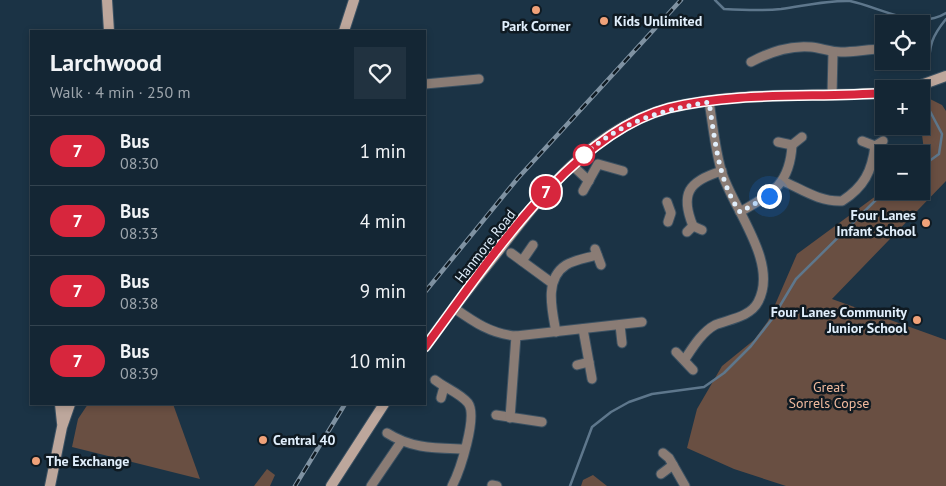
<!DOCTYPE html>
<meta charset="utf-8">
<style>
:root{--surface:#142634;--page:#213240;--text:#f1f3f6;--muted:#9da5ac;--line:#33434f}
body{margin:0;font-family:"PT Sans",sans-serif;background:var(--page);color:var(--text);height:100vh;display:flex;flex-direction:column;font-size:19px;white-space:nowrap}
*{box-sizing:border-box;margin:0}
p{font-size:16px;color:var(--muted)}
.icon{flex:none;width:28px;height:28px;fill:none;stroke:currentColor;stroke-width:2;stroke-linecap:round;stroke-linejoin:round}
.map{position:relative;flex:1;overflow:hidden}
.sheet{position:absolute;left:30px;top:30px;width:396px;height:375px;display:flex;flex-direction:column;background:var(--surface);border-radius:0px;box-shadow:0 2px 8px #0003,0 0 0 1px var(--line)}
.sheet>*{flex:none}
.badge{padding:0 10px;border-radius:16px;font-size:18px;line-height:32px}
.controls{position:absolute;left:875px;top:15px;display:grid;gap:10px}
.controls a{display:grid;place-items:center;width:55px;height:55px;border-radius:0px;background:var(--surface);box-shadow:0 2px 8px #0003,0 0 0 1px var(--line);font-size:25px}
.you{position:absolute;width:25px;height:25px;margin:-12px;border:4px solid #fff;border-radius:50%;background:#1a73e8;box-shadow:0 0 0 8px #1a73e833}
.map>.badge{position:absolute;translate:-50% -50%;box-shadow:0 0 0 2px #fff}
.round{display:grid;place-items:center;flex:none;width:52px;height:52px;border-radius:0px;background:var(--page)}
.overview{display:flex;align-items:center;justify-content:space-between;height:85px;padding:0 20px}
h1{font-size:24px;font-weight:700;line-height:38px}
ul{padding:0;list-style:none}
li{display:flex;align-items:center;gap:15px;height:70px;padding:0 20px;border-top:1px solid var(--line)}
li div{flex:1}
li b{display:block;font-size:19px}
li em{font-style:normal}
li .badge{min-width:55px;font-weight:700;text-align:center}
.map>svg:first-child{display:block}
.green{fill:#694f42}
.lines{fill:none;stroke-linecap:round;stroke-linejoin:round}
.stream{stroke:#5e778c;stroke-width:2.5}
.street-casing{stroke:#3b5162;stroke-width:11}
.secondary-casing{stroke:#3b5162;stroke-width:12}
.street{stroke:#8a7c75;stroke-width:9}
.secondary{stroke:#bda79c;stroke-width:10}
.rail-casing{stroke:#7f92a2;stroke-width:4.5}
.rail{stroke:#0f1a22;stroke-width:2.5;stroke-dasharray:8;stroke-linecap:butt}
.line-casing{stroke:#fff;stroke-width:11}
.line{stroke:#d7263d;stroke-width:8}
.walk{stroke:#e1effc;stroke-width:5;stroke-dasharray:0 9}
.poi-dot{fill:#f0a279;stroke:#0f1a22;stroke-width:2}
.stop-dot{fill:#fff;stroke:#d7263d;stroke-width:2.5}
.labels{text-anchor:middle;stroke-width:5;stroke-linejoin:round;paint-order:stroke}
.poi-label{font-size:14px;font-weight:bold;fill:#e1effc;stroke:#0f1a22;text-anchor:start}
.street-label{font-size:14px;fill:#e1effc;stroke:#0f1a22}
.park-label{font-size:14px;fill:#eeb89c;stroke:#0f1a22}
</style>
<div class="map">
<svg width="946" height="486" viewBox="0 0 946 486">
<rect width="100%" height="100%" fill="#1b3345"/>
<!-- green -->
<g class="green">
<path d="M926,97L942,105L946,111V181L832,299L946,340V486H786L734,469L687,448L697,409L722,366L754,340L768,321L797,254L884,190L921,191V154L924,151L921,126V98Z"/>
<path d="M88,404H173L200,479L72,447L78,419Z"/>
<path d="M267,469L275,475L270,486H254Z"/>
<path d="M593,475L607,486H581L583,480Z"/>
</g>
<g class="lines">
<!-- stream -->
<g class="stream">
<path d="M715,0L724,9C743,10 762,11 781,9C804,6 827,0 850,1C880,7 917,31 946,13"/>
<path d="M929,68C929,45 932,36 946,19"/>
<path d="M921,167L939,154L942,134L922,96"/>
<path d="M570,486L592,427L611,412L629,402L652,394L704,387L724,373L751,346L772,319L796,279L885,191"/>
</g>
<defs>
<g id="street">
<path d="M880,49L882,36"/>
<path d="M751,62C770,52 789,45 811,47C821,48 831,52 841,52C856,52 869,49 884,49"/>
<path d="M425,84L479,79"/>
<path d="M832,95L833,52"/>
<path d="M862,141L875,146L883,141"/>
<path d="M778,142L792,145L802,137"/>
<path d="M573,166L589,181"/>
<path d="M783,181C803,190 820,202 842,201C864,187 872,171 875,146"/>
<path d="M583,191L598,164L623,171"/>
<path d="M667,202L671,213L668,222"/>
<path d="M740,212C771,194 790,185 792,145"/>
<path d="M693,226C680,194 688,181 722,171"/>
<path d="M687,232L693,226L702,230"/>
<path d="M595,249L601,265"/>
<path d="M511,253L552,283"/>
<path d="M522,261L533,245"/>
<path d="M454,308C474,322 491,334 516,336L642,322"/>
<path d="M620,325L622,343"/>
<path d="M583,329L592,379"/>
<path d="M556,332C552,310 544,279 566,265C574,260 587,258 597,255"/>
<path d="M676,352L693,370"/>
<path d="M685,359C693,347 702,332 715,325C730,319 750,317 758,302C779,263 734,210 722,173C715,150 713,125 709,102"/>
<path d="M577,365L589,362"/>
<path d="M435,380C445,388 460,393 468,403C478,416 460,471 452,486"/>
<path d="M441,398L444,387"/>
<path d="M496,415L542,422"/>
<path d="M510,418L516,336"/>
<path d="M387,433C412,449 436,448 464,449"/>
<path d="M663,453L669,458L685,486"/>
<path d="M661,474L673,465"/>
<path d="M492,485L497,486"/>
<path d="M371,486L401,442"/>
</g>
<g id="secondary">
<path d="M107,0L109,31"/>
<path d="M344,31L354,0"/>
<path d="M910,89L946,76"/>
<path d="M425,347C448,315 472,284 496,254C542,194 593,128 669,108C739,91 813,97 884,93"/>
<path d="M60,404L62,423"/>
<path d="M50,486L62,427L70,404"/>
<path d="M331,486L384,404"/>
</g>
</defs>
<!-- street casing -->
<use href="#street" class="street-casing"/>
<!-- secondary casing -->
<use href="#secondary" class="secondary-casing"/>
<!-- street -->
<use href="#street" class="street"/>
<!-- secondary -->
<use href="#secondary" class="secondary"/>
<defs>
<g id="rail">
<path d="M425,292L518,178L681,0"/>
<path d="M295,486L345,404"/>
</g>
</defs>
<!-- rail casing -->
<use href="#rail" class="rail-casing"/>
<!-- rail -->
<use href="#rail" class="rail"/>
</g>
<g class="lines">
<defs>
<path id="line" d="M425,347C485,267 569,134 669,108C739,91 813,98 884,93"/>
</defs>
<!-- line casing -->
<use href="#line" class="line-casing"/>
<!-- line -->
<use href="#line" class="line"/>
<!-- walk -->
<path class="walk" d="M584,155L581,158C617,123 661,110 709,102C715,139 718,181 740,212L769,196"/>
</g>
<!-- markers -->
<g class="poi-dot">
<circle cx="536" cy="10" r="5"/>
<circle cx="604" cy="21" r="5"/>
<circle cx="926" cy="223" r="5"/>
<circle cx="917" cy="320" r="5"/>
<circle cx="263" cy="440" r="5"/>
<circle cx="36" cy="461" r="5"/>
</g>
<circle class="stop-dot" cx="584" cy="155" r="10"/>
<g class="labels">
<!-- poi labels -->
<g class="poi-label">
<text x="614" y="26">Kids Unlimited</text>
<text x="536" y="31" text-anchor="middle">Park Corner</text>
<text x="916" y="220" text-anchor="end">Four Lanes<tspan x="916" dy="16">Infant School</tspan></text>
<text x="907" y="317" text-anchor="end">Four Lanes Community<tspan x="907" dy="16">Junior School</tspan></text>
<text x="273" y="445">Central 40</text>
<text x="46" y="466">The Exchange</text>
</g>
<!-- street labels -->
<g class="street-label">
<text transform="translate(485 246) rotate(-52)" y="5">Hanmore Road</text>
</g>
<!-- park labels -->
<g class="park-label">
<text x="829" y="392">Great<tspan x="829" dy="16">Sorrels Copse</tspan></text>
</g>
</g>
</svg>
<div class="controls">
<a><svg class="icon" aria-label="locate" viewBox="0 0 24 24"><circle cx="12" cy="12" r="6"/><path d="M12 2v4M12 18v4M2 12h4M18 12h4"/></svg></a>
<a>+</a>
<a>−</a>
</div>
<div class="you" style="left:769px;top:196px"></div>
<b class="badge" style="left:546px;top:192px;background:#d7263d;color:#fff">7</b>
<section class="sheet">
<div class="overview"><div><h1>Larchwood</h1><p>Walk · 4 min · 250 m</p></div><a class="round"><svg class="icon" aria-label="heart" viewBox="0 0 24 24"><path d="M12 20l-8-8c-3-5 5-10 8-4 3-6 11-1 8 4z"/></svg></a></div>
<ul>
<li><span class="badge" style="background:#d7263d;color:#fff">7</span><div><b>Bus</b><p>08:30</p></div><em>1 min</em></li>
<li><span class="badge" style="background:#d7263d;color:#fff">7</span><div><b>Bus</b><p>08:33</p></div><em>4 min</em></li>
<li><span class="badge" style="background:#d7263d;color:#fff">7</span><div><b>Bus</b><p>08:38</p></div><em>9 min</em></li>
<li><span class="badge" style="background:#d7263d;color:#fff">7</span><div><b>Bus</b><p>08:39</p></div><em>10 min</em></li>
</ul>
</section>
</div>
